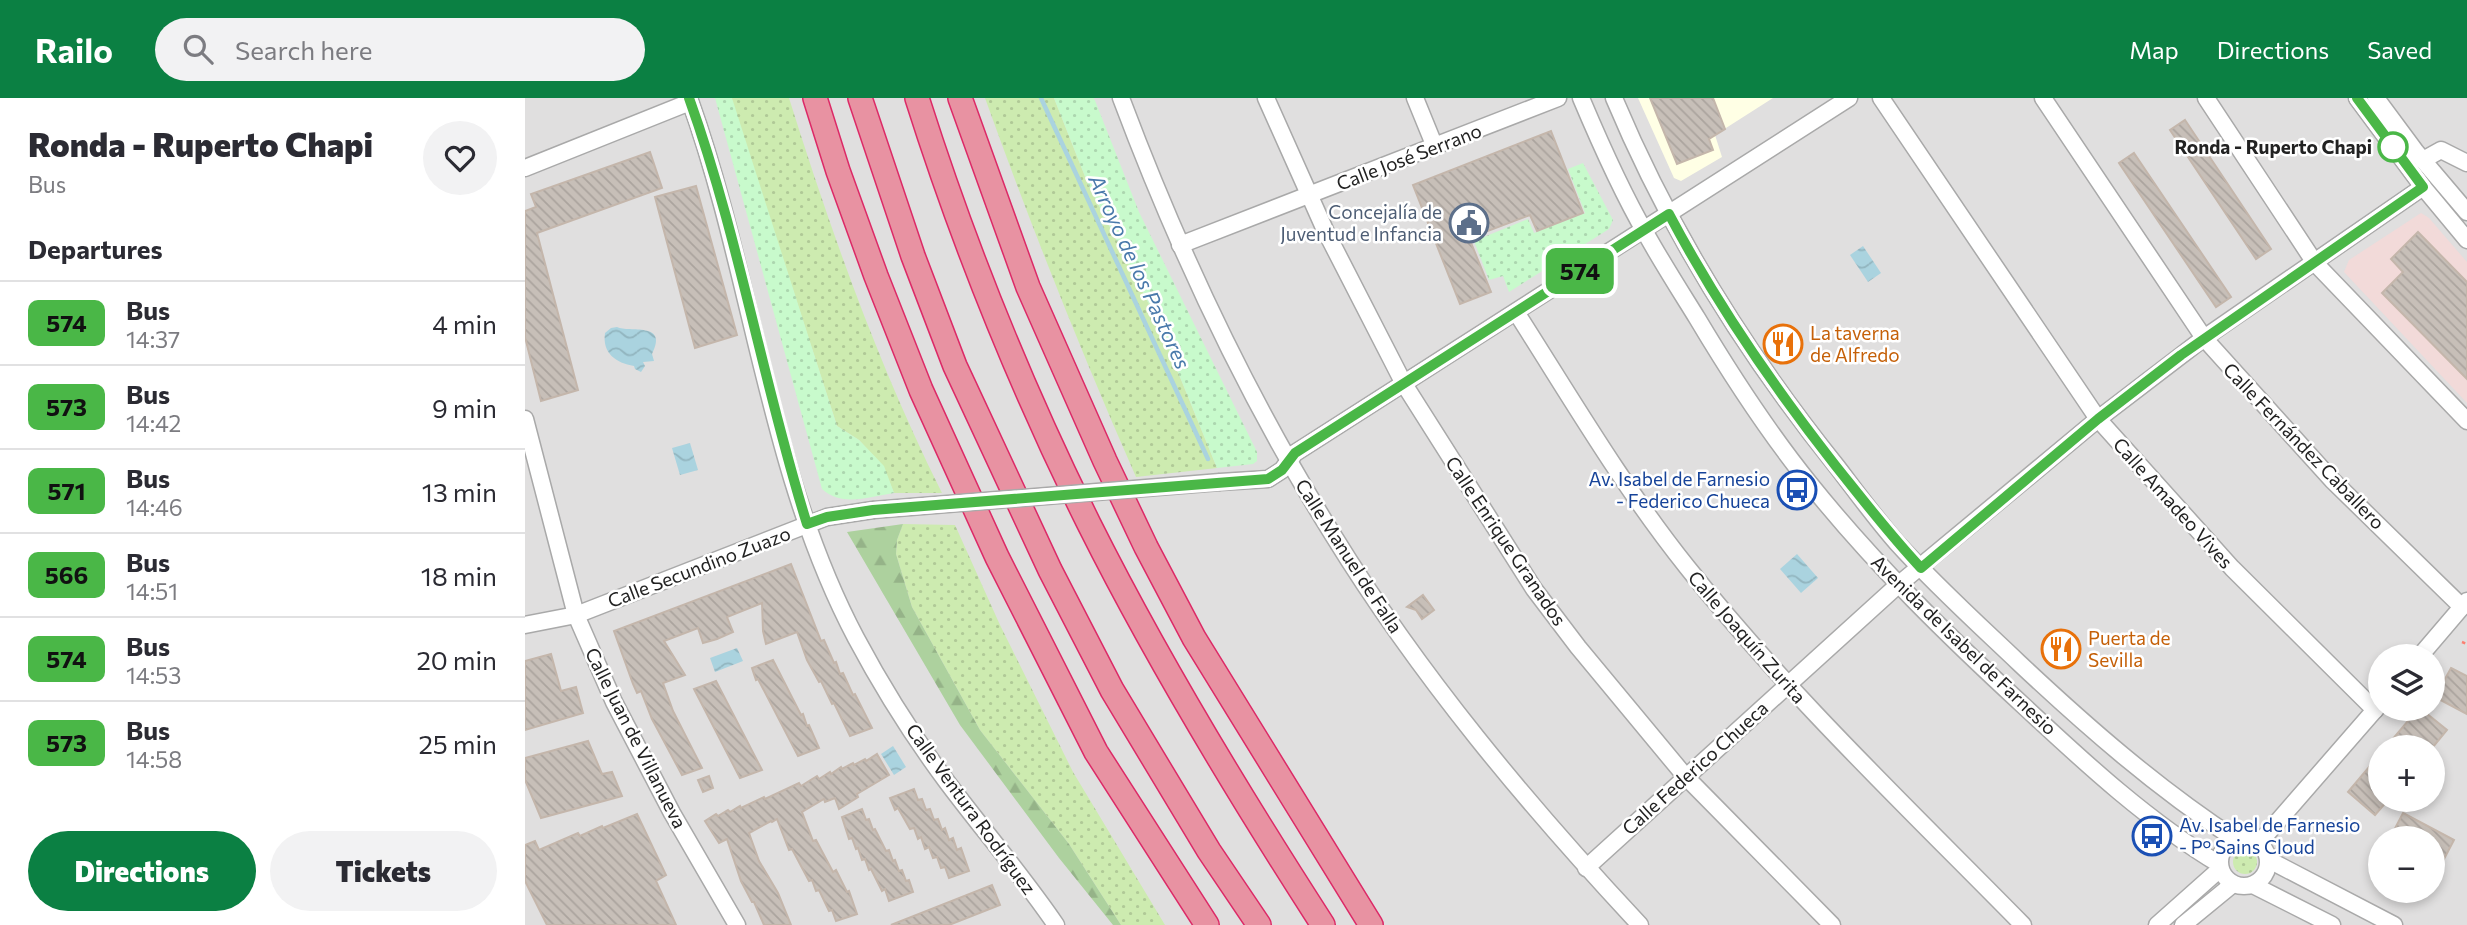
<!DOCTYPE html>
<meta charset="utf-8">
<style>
:root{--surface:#fff;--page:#f2f2f3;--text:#2b2b33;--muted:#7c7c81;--line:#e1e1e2;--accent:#0b8043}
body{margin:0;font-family:Commissioner,sans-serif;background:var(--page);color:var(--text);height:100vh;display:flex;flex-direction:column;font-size:26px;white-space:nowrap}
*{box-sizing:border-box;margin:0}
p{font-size:23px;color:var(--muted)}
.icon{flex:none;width:38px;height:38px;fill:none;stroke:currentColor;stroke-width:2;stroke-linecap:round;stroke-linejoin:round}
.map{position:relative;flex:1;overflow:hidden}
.sheet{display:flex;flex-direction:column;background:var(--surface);width:525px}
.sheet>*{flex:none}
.badge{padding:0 14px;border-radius:10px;font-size:24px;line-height:46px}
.fabs{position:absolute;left:1843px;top:546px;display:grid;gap:14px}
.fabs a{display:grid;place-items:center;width:77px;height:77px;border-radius:50%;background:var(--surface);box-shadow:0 4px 10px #0003;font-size:35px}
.map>.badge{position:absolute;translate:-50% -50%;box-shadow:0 0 0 4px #fff}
h2{padding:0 28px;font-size:26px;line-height:63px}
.round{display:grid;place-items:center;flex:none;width:74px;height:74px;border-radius:37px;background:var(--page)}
.headline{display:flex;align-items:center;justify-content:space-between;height:119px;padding:0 28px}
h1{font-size:33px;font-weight:800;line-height:52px}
.action{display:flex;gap:14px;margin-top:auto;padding:14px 28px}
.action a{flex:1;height:80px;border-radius:42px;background:var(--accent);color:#fff;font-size:28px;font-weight:800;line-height:80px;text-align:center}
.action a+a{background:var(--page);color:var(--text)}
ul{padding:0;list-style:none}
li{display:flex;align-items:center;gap:21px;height:84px;padding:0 28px;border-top:2px solid var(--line)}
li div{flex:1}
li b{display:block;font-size:26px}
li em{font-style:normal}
li .badge{min-width:77px;font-weight:700;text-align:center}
header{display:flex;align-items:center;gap:42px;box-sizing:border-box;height:98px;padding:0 35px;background:var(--accent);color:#fff}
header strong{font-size:33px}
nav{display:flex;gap:38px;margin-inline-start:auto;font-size:24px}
.search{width:490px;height:63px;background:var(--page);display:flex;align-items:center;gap:18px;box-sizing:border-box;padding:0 24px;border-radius:38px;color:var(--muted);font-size:26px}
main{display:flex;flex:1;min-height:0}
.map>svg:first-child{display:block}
.residential{fill:#e0dfdf;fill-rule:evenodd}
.commercial{fill:#f2dad9}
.education{fill:#ffffe5}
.grass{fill:url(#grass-dots)}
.forest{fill:url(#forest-firs)}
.park{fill:url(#park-dots)}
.water{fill:url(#water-waves)}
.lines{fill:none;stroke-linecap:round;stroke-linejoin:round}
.stream{stroke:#aad3df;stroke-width:4.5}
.building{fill:url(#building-back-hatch);stroke:#c4b6ab;stroke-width:2}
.minor-casing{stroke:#a9a9a9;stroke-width:19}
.highway-casing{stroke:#dc2a67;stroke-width:26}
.path{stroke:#fa8072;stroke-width:2.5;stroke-dasharray:3.5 3.5;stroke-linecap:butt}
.minor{stroke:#fff;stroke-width:16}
.highway{stroke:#e892a2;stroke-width:23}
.minor-bridge-casing{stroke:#a9a9a9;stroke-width:19;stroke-linecap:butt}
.minor-bridge{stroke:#fff;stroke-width:16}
.line-casing{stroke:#fff;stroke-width:16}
.line{stroke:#4ab747;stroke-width:10}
.stop-dot{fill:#fff;stroke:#4ab747;stroke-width:3.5}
.labels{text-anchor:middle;stroke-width:5;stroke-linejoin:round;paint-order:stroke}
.stop-label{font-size:19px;font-weight:bold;fill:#222;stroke:#fff;text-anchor:end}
.street-label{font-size:19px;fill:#222;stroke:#fff}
.service-label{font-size:19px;fill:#4e5e75;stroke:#fff;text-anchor:end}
.food-label{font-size:19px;fill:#c56008;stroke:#fff;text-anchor:start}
.transit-label{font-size:19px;fill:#164399;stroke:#fff;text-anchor:end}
.water-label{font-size:21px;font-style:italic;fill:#4a7aab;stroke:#fff}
</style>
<header>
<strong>Railo</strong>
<div class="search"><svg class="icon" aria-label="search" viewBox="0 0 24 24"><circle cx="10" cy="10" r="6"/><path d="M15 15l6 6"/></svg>Search here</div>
<nav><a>Map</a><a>Directions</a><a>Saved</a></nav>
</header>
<main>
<section class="sheet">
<div class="headline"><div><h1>Ronda - Ruperto Chapi</h1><p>Bus</p></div><a class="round"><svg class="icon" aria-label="heart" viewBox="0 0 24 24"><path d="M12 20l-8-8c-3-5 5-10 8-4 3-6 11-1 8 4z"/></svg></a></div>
<h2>Departures</h2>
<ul>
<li><span class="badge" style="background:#4ab747;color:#111">574</span><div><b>Bus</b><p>14:37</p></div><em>4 min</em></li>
<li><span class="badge" style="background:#4ab747;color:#111">573</span><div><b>Bus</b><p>14:42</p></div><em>9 min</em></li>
<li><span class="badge" style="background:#4ab747;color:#111">571</span><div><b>Bus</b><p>14:46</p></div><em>13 min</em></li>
<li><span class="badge" style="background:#4ab747;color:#111">566</span><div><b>Bus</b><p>14:51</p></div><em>18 min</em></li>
<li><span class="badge" style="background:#4ab747;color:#111">574</span><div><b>Bus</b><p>14:53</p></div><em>20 min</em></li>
<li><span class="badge" style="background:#4ab747;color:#111">573</span><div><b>Bus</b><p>14:58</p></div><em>25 min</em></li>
</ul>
<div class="action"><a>Directions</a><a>Tickets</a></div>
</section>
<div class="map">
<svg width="1942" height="827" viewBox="0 0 1942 827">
<defs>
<pattern id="grass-dots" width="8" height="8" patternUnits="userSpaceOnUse" patternTransform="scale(1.75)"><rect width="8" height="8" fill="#cdebb0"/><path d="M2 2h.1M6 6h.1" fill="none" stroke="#b0c997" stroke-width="1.8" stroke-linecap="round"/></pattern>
<pattern id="forest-firs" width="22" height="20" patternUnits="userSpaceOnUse" patternTransform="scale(1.75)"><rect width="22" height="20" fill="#add19e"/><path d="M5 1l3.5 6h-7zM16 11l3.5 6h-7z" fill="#95b388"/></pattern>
<pattern id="park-dots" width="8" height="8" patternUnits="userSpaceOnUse" patternTransform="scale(1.75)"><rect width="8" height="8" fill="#c8facc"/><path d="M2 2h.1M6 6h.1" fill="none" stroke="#acd6af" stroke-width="1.8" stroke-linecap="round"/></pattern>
<pattern id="water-waves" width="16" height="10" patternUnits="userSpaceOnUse" patternTransform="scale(1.75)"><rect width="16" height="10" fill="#aad3df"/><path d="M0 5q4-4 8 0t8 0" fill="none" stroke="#92b5bf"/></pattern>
<pattern id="building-back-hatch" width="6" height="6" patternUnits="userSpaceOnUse" patternTransform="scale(1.75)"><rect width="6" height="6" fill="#c7bfb8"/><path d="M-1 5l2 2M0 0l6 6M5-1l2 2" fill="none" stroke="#aba49e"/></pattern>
</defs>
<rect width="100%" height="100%" fill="#f2efe9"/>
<!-- residential -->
<path class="residential" d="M0,0H1942V827H0ZM1855,558H1908V611H1855ZM1855,649H1908V702H1855ZM1855,740H1908V793H1855Z"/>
<!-- commercial -->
<path class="commercial" d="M1896,115L1904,120L1942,164V305L1819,174L1824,162Z"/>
<!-- education -->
<path class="education" d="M1113,0H1248L1190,37L1197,59L1156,83L1149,80Z"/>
<!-- grass -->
<g class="grass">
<path d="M206,0H264C306,134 354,269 417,395H369L358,368L334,342L312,328Z"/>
<path d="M460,0H529L563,86L631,220L692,370L611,379C556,254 506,128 460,0Z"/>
<path d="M378,426L430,427L475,527L548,674L640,827H596L544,746L455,632L387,509L371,456L372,442Z"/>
<circle cx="1720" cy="764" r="12"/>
</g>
<!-- forest -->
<path class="forest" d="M378,426L372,442L371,456L387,509L455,632L544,746L596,827H588L534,760L435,627L322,434Z"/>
<!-- park -->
<g class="park">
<path d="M190,0H207L312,328L334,342L359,368L369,395C343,399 317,409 297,391Z"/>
<path d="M529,0H569L614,114L732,354V363L728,366L692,370L631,220L563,86Z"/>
<path d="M1058,65L1088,122L1084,131L984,194L978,178L964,182L949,143L1003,121L1009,135L1060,115L1043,71Z"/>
</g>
<!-- water -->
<g class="water">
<path d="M1338,148L1356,175L1343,184L1325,157Z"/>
<path d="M92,229C104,235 144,223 127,256L129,263L118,264L120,268L116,274L110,271L109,268C91,265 77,255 80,235L86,230Z"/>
<path d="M165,345L173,372L155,377L147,350Z"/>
<path d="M1272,456L1293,480L1276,495L1255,471Z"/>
<path d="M212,550L218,563L190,574L185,560Z"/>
<path d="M368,648L381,669L369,677L356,656Z"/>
</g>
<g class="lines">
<!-- stream -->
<path class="stream" d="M516,0L683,361"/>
</g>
<!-- building -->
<g class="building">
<path d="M1125,0H1188L1200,31L1184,41L1188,52L1152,66Z"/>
<path d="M1660,22L1746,151L1731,161L1645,32Z"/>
<path d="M1026,33L1058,115L1012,133L1005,117L944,140L966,194L935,206L888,87Z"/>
<path d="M125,54L137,90L12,135L53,292L16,303L0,239V113L11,109L6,96Z"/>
<path d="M1609,55L1706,199L1691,209L1594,65Z"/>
<path d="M171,88L212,237L170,250L130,99Z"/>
<path d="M1893,134L1942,184V281L1857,195L1878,174L1866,161Z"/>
<path d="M266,466L296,543L299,542L309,565L311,564L315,576L318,575L328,597L330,596L347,630L325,638L309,605L307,606L296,583L294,584L282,562L272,534L241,546L238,533L237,505L202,519L208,534L192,541L178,545L173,530L139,543L160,577L138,585L148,613L177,670L157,677L127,621L116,593L112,595L108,586L89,533Z"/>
<path d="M898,497L909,512L897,521L891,512L882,509Z"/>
<path d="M26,556L36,593L51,589L58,615L0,632V563Z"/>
<path d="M248,562L276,617L278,616L282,628L284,627L294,650L273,658L233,581L231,582L227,570Z"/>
<path d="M1926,570L1942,578V616L1910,599Z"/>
<path d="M191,583L237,672L215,680L169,591Z"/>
<path d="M1893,611H1896L1922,632L1908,649H1861Z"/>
<path d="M63,643L77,676L87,674L97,698L16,720L0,682V660Z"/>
<path d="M352,656L364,677L332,696L333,699L314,711L310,700L300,704L299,701L277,714L288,743L291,742L308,774L311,772L322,794L324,793L332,816L311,823L307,812L304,813L294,792L291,793L287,782L284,783L267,751L264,752L252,721L247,724L246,723L224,735L234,763L253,795L266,827H239L229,804H227L216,783L202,741L194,745L180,723L191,716L193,718L203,712L205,714L215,708L216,710L239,699L240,701L274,685L276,688L292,678L294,681L305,674L306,676L316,669L317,671L328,665L329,667L340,661L341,663Z"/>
<path d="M1855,656V702H1863L1850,717L1823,694Z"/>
<path d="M184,678L188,690L178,694L173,682Z"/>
<path d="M389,691L393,702L397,701L401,712L405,711L409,722L413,721L417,732L420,730L424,742L428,740L432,752L436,750L444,773L424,780L420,769L416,770L412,759L408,760L404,749L400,751L396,739L393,741L389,730L385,731L373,710L370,712L365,700Z"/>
<path d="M337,711L341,722L344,721L348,732L350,731L361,753L364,752L368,763L370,762L374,773L377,772L381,783L384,782L388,794L364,803L360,791L357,793L346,771L344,772L340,761L337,762L333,750L331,751L327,740L324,741L317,719Z"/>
<path d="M1878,715L1929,742L1908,782V740H1865Z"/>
<path d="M112,716L141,777L131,783L151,827H22L0,783V747L10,743L14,752L53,735L55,738L77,728L78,730Z"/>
<path d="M467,787L475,807L424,827H366Z"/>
</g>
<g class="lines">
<defs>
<g id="minor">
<path d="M164,0C228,177 242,372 331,540C356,587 390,641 422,684C458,732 497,777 531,827"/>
<path d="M596,0C653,152 722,299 808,437C895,578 1002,706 1115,827"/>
<path d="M741,0L800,132L879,286L1009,491L1053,549L1160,678L1307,827"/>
<path d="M890,0L910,49"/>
<path d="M1056,0C1075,45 1095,91 1120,134C1136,163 1154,191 1172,220C1206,277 1243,334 1285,386C1350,467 1424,539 1501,610C1561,666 1624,724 1694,766"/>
<path d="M1089,0C1145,134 1222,257 1313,370C1332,395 1351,421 1372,445C1410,487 1452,525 1493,564C1561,628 1632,690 1710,741"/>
<path d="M1356,0L1573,321L1707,470L1850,612"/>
<path d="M1518,0L1679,240L1807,382L1937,509"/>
<path d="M1681,0L1790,165L1942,323"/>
<path d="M1832,0L1898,89L1942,142"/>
<path d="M1851,0L1891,54L1942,114"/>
<path d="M1898,62L1916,52L1942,65"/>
<path d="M0,70L165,4"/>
<path d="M655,147L1033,0"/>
<path d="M991,214C1046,300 1098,389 1162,469C1264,597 1383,710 1498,827"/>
<path d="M0,321L51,517L89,604L147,715L212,827"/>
<path d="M695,384L743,381L757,372L770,355L1324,0"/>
<path d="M0,527L51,517L302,419L348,412"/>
<path d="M1895,558L1942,503"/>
<circle cx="1719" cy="764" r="24"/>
<path d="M1734,745L1855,606"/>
<path d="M1744,762L1869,827"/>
<path d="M1061,770L1373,487L1573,321L1679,240L1898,89"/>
<path d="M1728,787L1807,827"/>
<path d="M1632,827L1695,771"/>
<path d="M1658,827L1708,786"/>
</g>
<g id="highway">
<path d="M290,0L313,73L351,178L396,292L472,459L571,654L682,827"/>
<path d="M335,0L388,158L430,268L525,472L587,592L684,753L734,827"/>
<path d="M392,0C438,145 496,289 564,426C633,564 714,697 798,827"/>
<path d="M435,0L503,189L580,363L621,449L669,540L846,827"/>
</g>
</defs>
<!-- minor casing -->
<use href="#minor" class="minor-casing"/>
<!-- highway casing -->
<use href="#highway" class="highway-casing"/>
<!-- path -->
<path class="path" d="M1937,544L1942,546"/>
<!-- minor -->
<use href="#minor" class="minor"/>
<!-- highway -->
<use href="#highway" class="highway"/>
<defs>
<path id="minor-bridge" d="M348,412L695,384"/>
</defs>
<!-- minor-bridge casing -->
<use href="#minor-bridge" class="minor-bridge-casing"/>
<!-- minor-bridge -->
<use href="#minor-bridge" class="minor-bridge"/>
</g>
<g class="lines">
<defs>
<path id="line" d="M164,0C214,139 238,286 282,426L302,419L348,412L743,381L757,372L770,355L1144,116C1191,205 1248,288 1310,367C1338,402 1365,437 1396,470L1573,321L1656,257L1898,89L1832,0"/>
</defs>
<!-- line casing -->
<use href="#line" class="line-casing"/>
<!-- line -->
<use href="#line" class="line"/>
</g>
<!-- icons -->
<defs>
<symbol id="civic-ring" viewBox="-11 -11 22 22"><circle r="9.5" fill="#fff" stroke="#5c6f8a" stroke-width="1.5"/><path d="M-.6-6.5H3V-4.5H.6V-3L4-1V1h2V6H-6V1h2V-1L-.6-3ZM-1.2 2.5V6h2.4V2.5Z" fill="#5c6f8a"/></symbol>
<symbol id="restaurant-ring" viewBox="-11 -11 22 22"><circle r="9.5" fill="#fff" stroke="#e8710a" stroke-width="1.5"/><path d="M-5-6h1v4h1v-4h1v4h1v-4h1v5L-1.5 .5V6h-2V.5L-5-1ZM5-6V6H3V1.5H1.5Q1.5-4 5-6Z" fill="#e8710a"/></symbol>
<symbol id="bus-ring" viewBox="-11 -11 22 22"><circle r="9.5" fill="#fff" stroke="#1a4fb4" stroke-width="1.5"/><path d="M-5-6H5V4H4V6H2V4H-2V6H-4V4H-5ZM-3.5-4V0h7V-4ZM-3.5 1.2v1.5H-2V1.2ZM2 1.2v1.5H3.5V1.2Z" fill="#1a4fb4"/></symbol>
</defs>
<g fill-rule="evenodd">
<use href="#civic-ring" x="922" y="103" width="44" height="44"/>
<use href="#restaurant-ring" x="1236" y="224" width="44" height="44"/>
<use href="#bus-ring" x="1250" y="370" width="44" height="44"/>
<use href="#restaurant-ring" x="1514" y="529" width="44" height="44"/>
<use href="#bus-ring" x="1605" y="716" width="44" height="44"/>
</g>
<!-- markers -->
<circle class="stop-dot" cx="1868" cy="49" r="14"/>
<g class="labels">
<!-- stop labels -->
<g class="stop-label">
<text x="1847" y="56">Ronda - Ruperto Chapi</text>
</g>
<!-- street labels -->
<g class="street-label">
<text transform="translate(884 59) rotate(-21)" y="7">Calle José Serrano</text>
<text transform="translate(1779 348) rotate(46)" y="7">Calle Fernández Caballero</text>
<text transform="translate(1648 405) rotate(48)" y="7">Calle Amadeo Vives</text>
<text transform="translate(981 443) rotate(56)" y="7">Calle Enrique Granados</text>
<text transform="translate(824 458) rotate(57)" y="7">Calle Manuel de Falla</text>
<text transform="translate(174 469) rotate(-21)" y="7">Calle Secundino Zuazo</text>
<text transform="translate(1222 539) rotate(49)" y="7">Calle Joaquín Zurita</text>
<text transform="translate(1439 547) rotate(44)" y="7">Avenida de Isabel de Farnesio</text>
<text transform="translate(111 640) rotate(63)" y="7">Calle Juan de Villanueva</text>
<text transform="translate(1170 670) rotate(-42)" y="7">Calle Federico Chueca</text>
<text transform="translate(446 711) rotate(54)" y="7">Calle Ventura Rodríguez</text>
</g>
<!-- service labels -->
<g class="service-label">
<text x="917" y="121">Concejalía de<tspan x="917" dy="22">Juventud e Infancia</tspan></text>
</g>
<!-- food labels -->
<g class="food-label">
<text x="1285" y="242">La taverna<tspan x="1285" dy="22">de Alfredo</tspan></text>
<text x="1563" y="547">Puerta de<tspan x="1563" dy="22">Sevilla</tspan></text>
</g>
<!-- transit labels -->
<g class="transit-label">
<text x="1245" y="388">Av. Isabel de Farnesio<tspan x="1245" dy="22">- Federico Chueca</tspan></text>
<text x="1654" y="734" text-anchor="start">Av. Isabel de Farnesio<tspan x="1654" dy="22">- Pº Sains Cloud</tspan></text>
</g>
<!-- water labels -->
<g class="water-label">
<text transform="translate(614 174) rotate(65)" y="7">Arroyo de los Pastores</text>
</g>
</g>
</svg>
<div class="fabs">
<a><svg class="icon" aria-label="layers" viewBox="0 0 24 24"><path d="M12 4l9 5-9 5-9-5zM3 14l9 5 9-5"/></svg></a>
<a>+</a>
<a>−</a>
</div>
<b class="badge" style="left:1055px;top:173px;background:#4ab747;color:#111">574</b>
</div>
</main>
